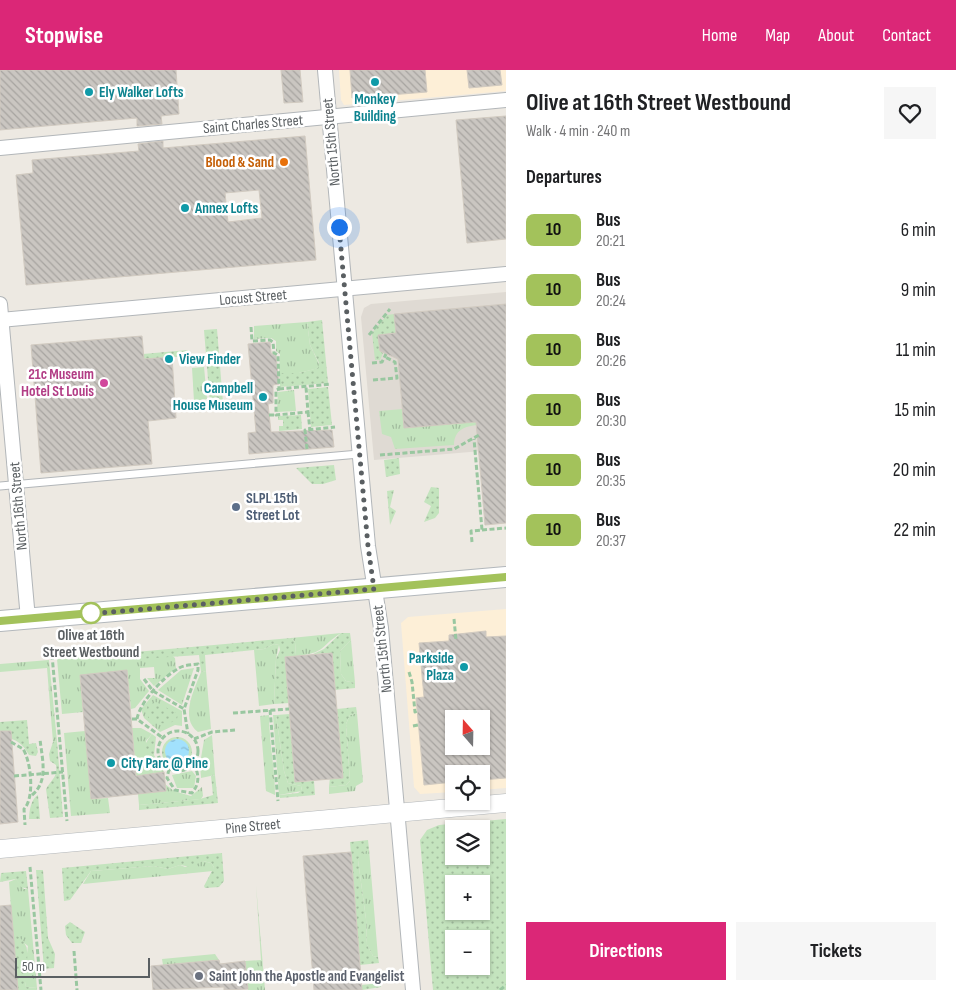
<!DOCTYPE html>
<meta charset="utf-8">
<style>
:root{--surface:#fff;--page:#f6f6f6;--text:#202124;--muted:#757577;--accent:#db2777}
body{margin:0;font-family:"Sofia Sans Condensed",sans-serif;background:var(--page);color:var(--text);height:100vh;display:flex;flex-direction:column;font-size:19px;white-space:nowrap}
*{box-sizing:border-box;margin:0}
p{font-size:16px;color:var(--muted)}
.icon{flex:none;width:28px;height:28px;fill:none;stroke:currentColor;stroke-width:2;stroke-linecap:round;stroke-linejoin:round}
.map{position:relative;flex:1;overflow:hidden}
.side{display:flex;flex-direction:column;background:var(--surface);width:450px}
.side>*{flex:none}
.badge{padding:0 10px;border-radius:8px;font-size:18px;line-height:32px}
.needle{width:32px;rotate:340deg}
.buttons{position:absolute;left:445px;top:640px;display:grid;gap:10px}
.buttons a{display:grid;place-items:center;width:45px;height:45px;border-radius:0px;background:var(--surface);box-shadow:0 1px 4px #0004;font-size:25px}
.scale{position:absolute;left:15px;bottom:12px;width:135px;box-sizing:border-box;padding-left:5px;border:2px solid #5a5f62;border-top:0;font-size:14px;line-height:18px;white-space:nowrap;color:#5a5f62;-webkit-text-stroke:4px #fff;paint-order:stroke}
.you{position:absolute;width:25px;height:25px;margin:-12px;border:4px solid #fff;border-radius:50%;background:#1a73e8;box-shadow:0 0 0 8px #1a73e833}
.map>.badge{position:absolute;translate:-50% -50%;box-shadow:0 0 0 2px #fff}
h2{padding:0 20px;font-size:19px;line-height:45px}
.round{display:grid;place-items:center;flex:none;width:52px;height:52px;border-radius:0px;background:var(--page)}
.summary{display:flex;align-items:center;justify-content:space-between;height:85px;padding:0 20px}
h1{font-size:24px;font-weight:700;line-height:38px}
.primary-button{display:flex;gap:10px;margin-top:auto;padding:10px 20px}
.primary-button a{flex:1;height:58px;border-radius:0px;background:var(--accent);color:#fff;font-size:20px;font-weight:700;line-height:58px;text-align:center}
.primary-button a+a{background:var(--page);color:var(--text)}
ul{padding:0;list-style:none}
li{display:flex;align-items:center;gap:15px;height:60px;padding:0 20px}
li div{flex:1}
li b{display:block;font-size:19px}
li em{font-style:normal}
li .badge{min-width:55px;font-weight:700;text-align:center}
header{display:flex;align-items:center;gap:30px;box-sizing:border-box;height:70px;padding:0 25px;background:var(--accent);color:#fff}
header strong{font-size:24px}
nav{display:flex;gap:28px;margin-inline-start:auto;font-size:18px}
main{display:flex;flex:1;min-height:0}
.map>svg:first-child{display:block}
.commercial{fill:#fdefd7;fill-rule:evenodd}
.education{fill:#dfdad3}
.grass{fill:url(#grass-tufts)}
.park{fill:url(#park-dots);fill-rule:evenodd}
.water{fill:url(#water-ripples)}
.building{fill:url(#building-back-hatch);stroke:#d1cac0;fill-rule:evenodd}
.lines{fill:none;stroke-linecap:round;stroke-linejoin:round}
.service-casing{stroke:#b2b6b9;stroke-width:9}
.minor-casing{stroke:#b2b6b9;stroke-width:16}
.tertiary-casing{stroke:#b2b6b9;stroke-width:19}
.secondary-casing{stroke:#b3b8bc;stroke-width:22}
.path{stroke:#99c7a0;stroke-width:3;stroke-dasharray:5 2.5;stroke-linecap:butt}
.service{stroke:#fff;stroke-width:7}
.minor{stroke:#fff;stroke-width:14}
.tertiary{stroke:#fff;stroke-width:18}
.secondary{stroke:#fff;stroke-width:20}
.line-casing{stroke:#fff;stroke-width:11}
.line{stroke:#a3c25b;stroke-width:8}
.walk{stroke:#5a5f62;stroke-width:5;stroke-dasharray:0 9}
.culture-dot{fill:#0f9aa8;stroke:#fff;stroke-width:2}
.food-dot{fill:#e8710a;stroke:#fff;stroke-width:2}
.hotel-dot{fill:#d1479c;stroke:#fff;stroke-width:2}
.service-dot{fill:#5c6f8a;stroke:#fff;stroke-width:2}
.stop-dot{fill:#fff;stroke:#a3c25b;stroke-width:2.5}
.worship-dot{fill:#6b7280;stroke:#fff;stroke-width:2}
.labels{text-anchor:middle;stroke-width:5;stroke-linejoin:round;paint-order:stroke}
.culture-label{font-size:15px;font-weight:bold;fill:#0d838f;stroke:#fff;text-anchor:start}
.street-label{font-size:15px;fill:#5a5f62;stroke:#fff}
.food-label{font-size:15px;font-weight:bold;fill:#c56008;stroke:#fff;text-anchor:end}
.hotel-label{font-size:15px;font-weight:bold;fill:#b23c85;stroke:#fff;text-anchor:end}
.service-label{font-size:15px;font-weight:bold;fill:#4e5e75;stroke:#fff;text-anchor:start}
.stop-label{font-size:15px;font-weight:bold;fill:#5a5f62;stroke:#fff}
.worship-label{font-size:15px;font-weight:bold;fill:#5b616d;stroke:#fff;text-anchor:start}
</style>
<header>
<strong>Stopwise</strong>
<nav><a>Home</a><a>Map</a><a>About</a><a>Contact</a></nav>
</header>
<main>
<div class="map">
<svg width="506" height="920" viewBox="0 0 506 920">
<defs>
<pattern id="grass-tufts" width="24" height="20" patternUnits="userSpaceOnUse" patternTransform="scale(1.25)"><rect width="24" height="20" fill="#c4e4be"/><path d="M3 7l-1-3M5 7V3M7 7l1-3M15 17l-1-3M17 17v-4M19 17l1-3" fill="none" stroke="#a2bc9e"/></pattern>
<pattern id="park-dots" width="8" height="8" patternUnits="userSpaceOnUse" patternTransform="scale(1.25)"><rect width="8" height="8" fill="#c4e4be"/><path d="M2 2h.1M6 6h.1" fill="none" stroke="#a2bc9e" stroke-width="1.8" stroke-linecap="round"/></pattern>
<pattern id="water-ripples" width="26" height="14" patternUnits="userSpaceOnUse" patternTransform="scale(1.25)"><rect width="26" height="14" fill="#a2e1fd"/><path d="M2 4q2-2 4 0t4 0M15 11q2-2 4 0t4 0" fill="none" stroke="#87bad0"/></pattern>
<pattern id="building-back-hatch" width="6" height="6" patternUnits="userSpaceOnUse" patternTransform="scale(1.25)"><rect width="6" height="6" fill="#cac6c1"/><path d="M-1 5l2 2M0 0l6 6M5-1l2 2" fill="none" stroke="#a7a4a0"/></pattern>
</defs>
<rect width="100%" height="100%" fill="#ede9e2"/>
<!-- commercial -->
<g class="commercial">
<path d="M339,0H506V21L344,35L341,30Z"/>
<path d="M506,539V718L481,720V704H454V722L420,724L414,717L401,553L408,547ZM454,649H481V676H454Z"/>
</g>
<!-- education -->
<path class="education" d="M506,222V379L374,390L361,247L364,238L371,234Z"/>
<!-- grass -->
<g class="grass">
<path d="M307,252L310,275L319,294V298L299,303H279L280,284L276,281V271L271,268L254,269V256Z"/>
<path d="M204,297L207,329L194,331L192,298Z"/>
<path d="M294,320L296,341L277,342L278,322Z"/>
<path d="M403,339L405,358L478,351V355C465,356 454,360 454,375L395,379L391,367L382,364L379,341Z"/>
<path d="M341,563C319,577 326,583 296,586L295,572L291,568Z"/>
<path d="M351,570L355,613L346,611L341,604L340,581Z"/>
<path d="M274,574L279,575L276,589L274,634L259,636L254,580L264,579Z"/>
<path d="M124,583L125,589L171,585L175,588L176,598L154,616L147,608H155L154,597L140,598V609L149,621L135,638L131,639L127,601L80,605L83,642L62,644L57,589Z"/>
<path d="M49,590L57,671L53,672L47,598L0,602V594Z"/>
<path d="M194,598L182,635L158,620L181,600Z"/>
<path d="M206,601L211,659L198,662C179,648 195,618 201,602Z"/>
<path d="M153,625L182,641V656L175,655L160,662L144,648L141,639Z"/>
<path d="M357,643L363,712L356,716L355,721L329,724V717L346,715L350,711L346,654L350,645Z"/>
<path d="M269,645C269,672 275,698 275,725L266,721L260,646Z"/>
<path d="M273,645H276L284,701L288,713L301,716L302,721L279,725Z"/>
<path d="M132,658H141L152,664L146,671L147,690L153,698L156,722L166,721L165,714L174,721L191,726L202,717L203,726L201,729L139,735Z"/>
<path d="M85,661L91,729L108,728L110,743L71,746L64,663Z"/>
<path d="M212,665L215,705L201,708L200,694L204,670Z"/>
<path d="M192,701L196,706L194,718H177L172,705Z"/>
<path d="M369,779L378,887L373,886L367,875L366,849L358,790L359,785Z"/>
<path d="M203,791L211,793L214,797L213,801L83,814L91,801L154,796L168,799L180,795L185,797Z"/>
<path d="M16,809L24,819H28L37,918L26,917L24,906L28,876L13,864L9,812Z"/>
<path d="M256,815L265,920H248L245,891L261,890Z"/>
<path d="M215,884L219,890L163,895L162,889Z"/>
</g>
<!-- park -->
<g class="park">
<path d="M394,244L396,263L378,265L380,281L383,283L380,290H375L372,263L387,245Z"/>
<path d="M322,250L328,313L280,317L279,303H299L318,298L319,293L310,275L307,252Z"/>
<path d="M217,259L223,333L210,334L204,260Z"/>
<path d="M188,280L189,286L144,289L143,284Z"/>
<path d="M328,317L332,355L311,357L308,319Z"/>
<path d="M301,345L302,359L279,361V356H283V350H278V346Z"/>
<path d="M399,388L400,404L386,407L384,390Z"/>
<path d="M334,395L336,410L323,414H312L296,398Z"/>
<path d="M431,417L439,418V443L435,448L424,452L431,436L424,432Z"/>
<path d="M394,420L390,437L396,441L390,455L387,421Z"/>
<path d="M341,563H350L351,570L340,581L341,604L346,611L355,613V618L335,620L332,583L313,584L324,579Z"/>
<path d="M291,568L295,572L296,586L285,587L289,633L274,634L276,589L280,580L279,575L274,574L264,579L205,585L206,601L201,602L199,585L124,590V583Z"/>
<path d="M156,632L178,644L177,649C168,656 157,654 148,648L147,636Z"/>
<path d="M356,637L357,643L350,645L346,654L350,711L346,715L329,717L337,639Z"/>
<path d="M290,644L295,712L314,711L315,725L280,728L279,725L298,723L302,720L301,716L288,713L284,701L276,645Z"/>
<path d="M27,650L29,674L36,673L38,682L36,686L29,685C21,671 15,669 0,666V652Z"/>
<path d="M152,664L156,667L154,685L164,702L154,704C152,686 135,685 152,664Z"/>
<circle cx="177" cy="682" r="15"/>
<path d="M57,671L63,747L50,748L46,719C51,710 58,707 56,695L50,691L49,684L53,672Z"/>
<path d="M215,705L218,733L139,740V735L200,729L213,725L211,706Z"/>
<path d="M38,725L40,749H29C29,741 31,729 38,725Z"/>
<path d="M506,749V920H433L420,770L427,760L439,755ZM454,759H481V786H454ZM454,814H481V841H454ZM454,869H481V896H454Z"/>
<path d="M368,770L369,779L360,785L358,790L366,849L367,875L373,886L378,887L379,893L360,895L350,772Z"/>
<path d="M222,783L224,811L219,817L205,818L204,816L214,797L211,793L203,791L191,797L180,795L168,799L154,796L91,801L70,830L64,831L62,798Z"/>
<path d="M36,800H43L48,868L55,884L54,898L44,899Z"/>
<path d="M26,801L28,819L21,817L16,809L0,812L1,803Z"/>
<path d="M70,852L85,862L81,873H72L66,865L65,856Z"/>
<path d="M13,864C37,874 23,895 26,917L37,918V920H18Z"/>
<path d="M381,913V917L362,920V915Z"/>
</g>
<!-- water -->
<circle class="water" cx="177" cy="681" r="12"/>
<!-- building -->
<g class="building">
<path d="M0,0H176L179,44L161,46L162,54L137,56V48L0,60Z"/>
<path d="M281,0H300L303,32L284,33Z"/>
<path d="M350,0H425L427,22L352,28Z"/>
<path d="M467,0H500L502,15L469,18Z"/>
<path d="M506,46V169L467,173L456,50Z"/>
<path d="M305,66L316,190L26,215L16,105L33,103L32,90L139,81L138,74L163,71V78ZM259,120L262,148L228,152L225,123Z"/>
<path d="M506,234V453L485,455L476,352L404,358L398,289L380,281L378,265L396,263L394,244Z"/>
<path d="M142,266L144,289L172,287L176,348L148,351L152,394L41,403L31,275Z"/>
<path d="M270,272L271,283L276,286L279,314L273,315V333L268,334L271,362L332,360L334,377L249,384L248,363L256,362L248,274Z"/>
<path d="M486,561V567L506,566V708L481,710V704H454V712L424,715L416,628L424,627L419,573L449,571V565ZM454,649H481V676H454Z"/>
<path d="M332,583L343,708L295,712L285,587Z"/>
<path d="M127,600L136,706L164,702L166,721L91,729L80,605Z"/>
<path d="M0,661H11L18,752L0,754Z"/>
<path d="M351,782L362,920H314L303,786Z"/>
<path d="M11,835L18,920H0V836Z"/>
<path d="M219,890L220,894L245,891L248,919L224,920V917L153,920L151,896Z"/>
</g>
<g class="lines">
<defs>
<path id="service" d="M0,416L359,384"/>
<g id="minor">
<path d="M325,0L368,476L381,558L413,920"/>
<path d="M0,78L506,30"/>
<path d="M0,234L28,549"/>
<path d="M0,250L506,204"/>
</g>
<g id="tertiary">
<path id="s1" d="M0,779L506,733"/>
</g>
<path id="secondary" d="M0,551L506,507"/>
</defs>
<!-- service casing -->
<use href="#service" class="service-casing"/>
<!-- minor casing -->
<use href="#minor" class="minor-casing"/>
<!-- tertiary casing -->
<use href="#tertiary" class="tertiary-casing"/>
<!-- secondary casing -->
<use href="#secondary" class="secondary-casing"/>
<!-- path -->
<g class="path">
<path d="M251,257L252,271L270,270L273,272L274,283L278,285L279,319L276,320V345L308,342L306,317"/>
<path d="M369,265L390,239"/>
<path d="M372,293L382,292L386,284"/>
<path d="M373,310L397,308L395,292L385,287"/>
<path d="M279,319L331,314"/>
<path d="M308,342L310,360"/>
<path d="M269,345H276"/>
<path d="M307,379L305,360L335,357"/>
<path d="M380,385L454,379L479,365"/>
<path d="M482,460L506,458"/>
<path d="M472,472L471,461L482,460L474,369"/>
<path d="M454,549L456,570"/>
<path d="M52,585L67,751"/>
<path d="M409,602L412,612L415,642L417,641"/>
<path d="M144,609L153,621L184,639"/>
<path d="M270,640L278,731"/>
<path d="M233,643L289,639"/>
<path d="M132,649H137L163,668"/>
<path d="M137,649C140,632 163,607 179,598C184,595 192,595 198,594V600L184,639L188,664"/>
<path d="M413,656L418,655"/>
<circle cx="178" cy="681" r="20"/>
<path d="M194,669L212,662L235,660"/>
<path d="M11,672L23,679C31,691 35,728 24,739L25,755"/>
<path d="M169,699L167,708L175,720L192,723C200,713 199,705 194,694"/>
<path d="M14,706L63,702"/>
<path d="M32,725C49,711 42,689 40,669"/>
<path d="M30,797L41,920"/>
<path d="M74,881L77,920"/>
<path d="M500,920L506,915"/>
</g>
<!-- service -->
<use href="#service" class="service"/>
<!-- minor -->
<use href="#minor" class="minor"/>
<!-- tertiary -->
<use href="#tertiary" class="tertiary"/>
<!-- secondary -->
<use href="#secondary" class="secondary"/>
</g>
<g class="lines">
<defs>
<path id="line" d="M0,551L506,507"/>
</defs>
<!-- line casing -->
<use href="#line" class="line-casing"/>
<!-- line -->
<use href="#line" class="line"/>
<!-- walk -->
<path class="walk" d="M91,543L89,544L374,519L368,476L339,157"/>
</g>
<!-- markers -->
<g class="culture-dot">
<circle cx="375" cy="12" r="5"/>
<circle cx="89" cy="22" r="5"/>
<circle cx="185" cy="138" r="5"/>
<circle cx="169" cy="289" r="5"/>
<circle cx="263" cy="327" r="5"/>
<circle cx="464" cy="597" r="5"/>
<circle cx="111" cy="693" r="5"/>
</g>
<circle class="food-dot" cx="284" cy="92" r="5"/>
<circle class="hotel-dot" cx="104" cy="313" r="5"/>
<circle class="service-dot" cx="236" cy="437" r="5"/>
<circle class="stop-dot" cx="91" cy="543" r="10"/>
<circle class="worship-dot" cx="199" cy="906" r="5"/>
<g class="labels">
<!-- culture labels -->
<g class="culture-label">
<text x="99" y="27">Ely Walker Lofts</text>
<text x="375" y="34" text-anchor="middle">Monkey<tspan x="375" dy="17">Building</tspan></text>
<text x="195" y="143">Annex Lofts</text>
<text x="179" y="294">View Finder</text>
<text x="253" y="323" text-anchor="end">Campbell<tspan x="253" dy="17">House Museum</tspan></text>
<text x="454" y="593" text-anchor="end">Parkside<tspan x="454" dy="17">Plaza</tspan></text>
<text x="121" y="698">City Parc @ Pine</text>
</g>
<!-- street labels -->
<g class="street-label">
<text transform="translate(253 54) rotate(-5)" y="5">Saint Charles Street</text>
<text transform="translate(331 72) rotate(-95)" y="5">North 15th Street</text>
<text transform="translate(253 227) rotate(-5)" y="5">Locust Street</text>
<text transform="translate(18 436) rotate(-95)" y="5">North 16th Street</text>
<text transform="translate(382 579) rotate(-96)" y="5">North 15th Street</text>
<text dy="5" stroke="none"><textPath href="#s1" startOffset="254">Pine Street</textPath></text>
</g>
<!-- food labels -->
<g class="food-label">
<text x="274" y="97">Blood &amp; Sand</text>
</g>
<!-- hotel labels -->
<g class="hotel-label">
<text x="94" y="309">21c Museum<tspan x="94" dy="17">Hotel St Louis</tspan></text>
</g>
<!-- service labels -->
<g class="service-label">
<text x="246" y="433">SLPL 15th<tspan x="246" dy="17">Street Lot</tspan></text>
</g>
<!-- stop labels -->
<g class="stop-label">
<text x="91" y="570">Olive at 16th<tspan x="91" dy="17">Street Westbound</tspan></text>
</g>
<!-- worship labels -->
<g class="worship-label">
<text x="209" y="911">Saint John the Apostle and Evangelist</text>
</g>
</g>
</svg>
<div class="buttons">
<a><svg class="needle" viewBox="-14 -14 28 28"><path d="M0-13l5 13h-10z" fill="#e53935"/><path d="M0 13l5-13h-10z" fill="#757577"/></svg></a>
<a><svg class="icon" aria-label="locate" viewBox="0 0 24 24"><circle cx="12" cy="12" r="6"/><path d="M12 2v4M12 18v4M2 12h4M18 12h4"/></svg></a>
<a><svg class="icon" aria-label="layers" viewBox="0 0 24 24"><path d="M12 4l9 5-9 5-9-5zM3 14l9 5 9-5"/></svg></a>
<a>+</a>
<a>−</a>
</div>
<div class="scale">50 m</div>
<div class="you" style="left:339px;top:157px"></div>
</div>
<section class="side">
<div class="summary"><div><h1>Olive at 16th Street Westbound</h1><p>Walk · 4 min · 240 m</p></div><a class="round"><svg class="icon" aria-label="heart" viewBox="0 0 24 24"><path d="M12 20l-8-8c-3-5 5-10 8-4 3-6 11-1 8 4z"/></svg></a></div>
<h2>Departures</h2>
<ul>
<li><span class="badge" style="background:#a3c25b;color:#111">10</span><div><b>Bus</b><p>20:21</p></div><em>6 min</em></li>
<li><span class="badge" style="background:#a3c25b;color:#111">10</span><div><b>Bus</b><p>20:24</p></div><em>9 min</em></li>
<li><span class="badge" style="background:#a3c25b;color:#111">10</span><div><b>Bus</b><p>20:26</p></div><em>11 min</em></li>
<li><span class="badge" style="background:#a3c25b;color:#111">10</span><div><b>Bus</b><p>20:30</p></div><em>15 min</em></li>
<li><span class="badge" style="background:#a3c25b;color:#111">10</span><div><b>Bus</b><p>20:35</p></div><em>20 min</em></li>
<li><span class="badge" style="background:#a3c25b;color:#111">10</span><div><b>Bus</b><p>20:37</p></div><em>22 min</em></li>
</ul>
<div class="primary-button"><a>Directions</a><a>Tickets</a></div>
</section>
</main>
